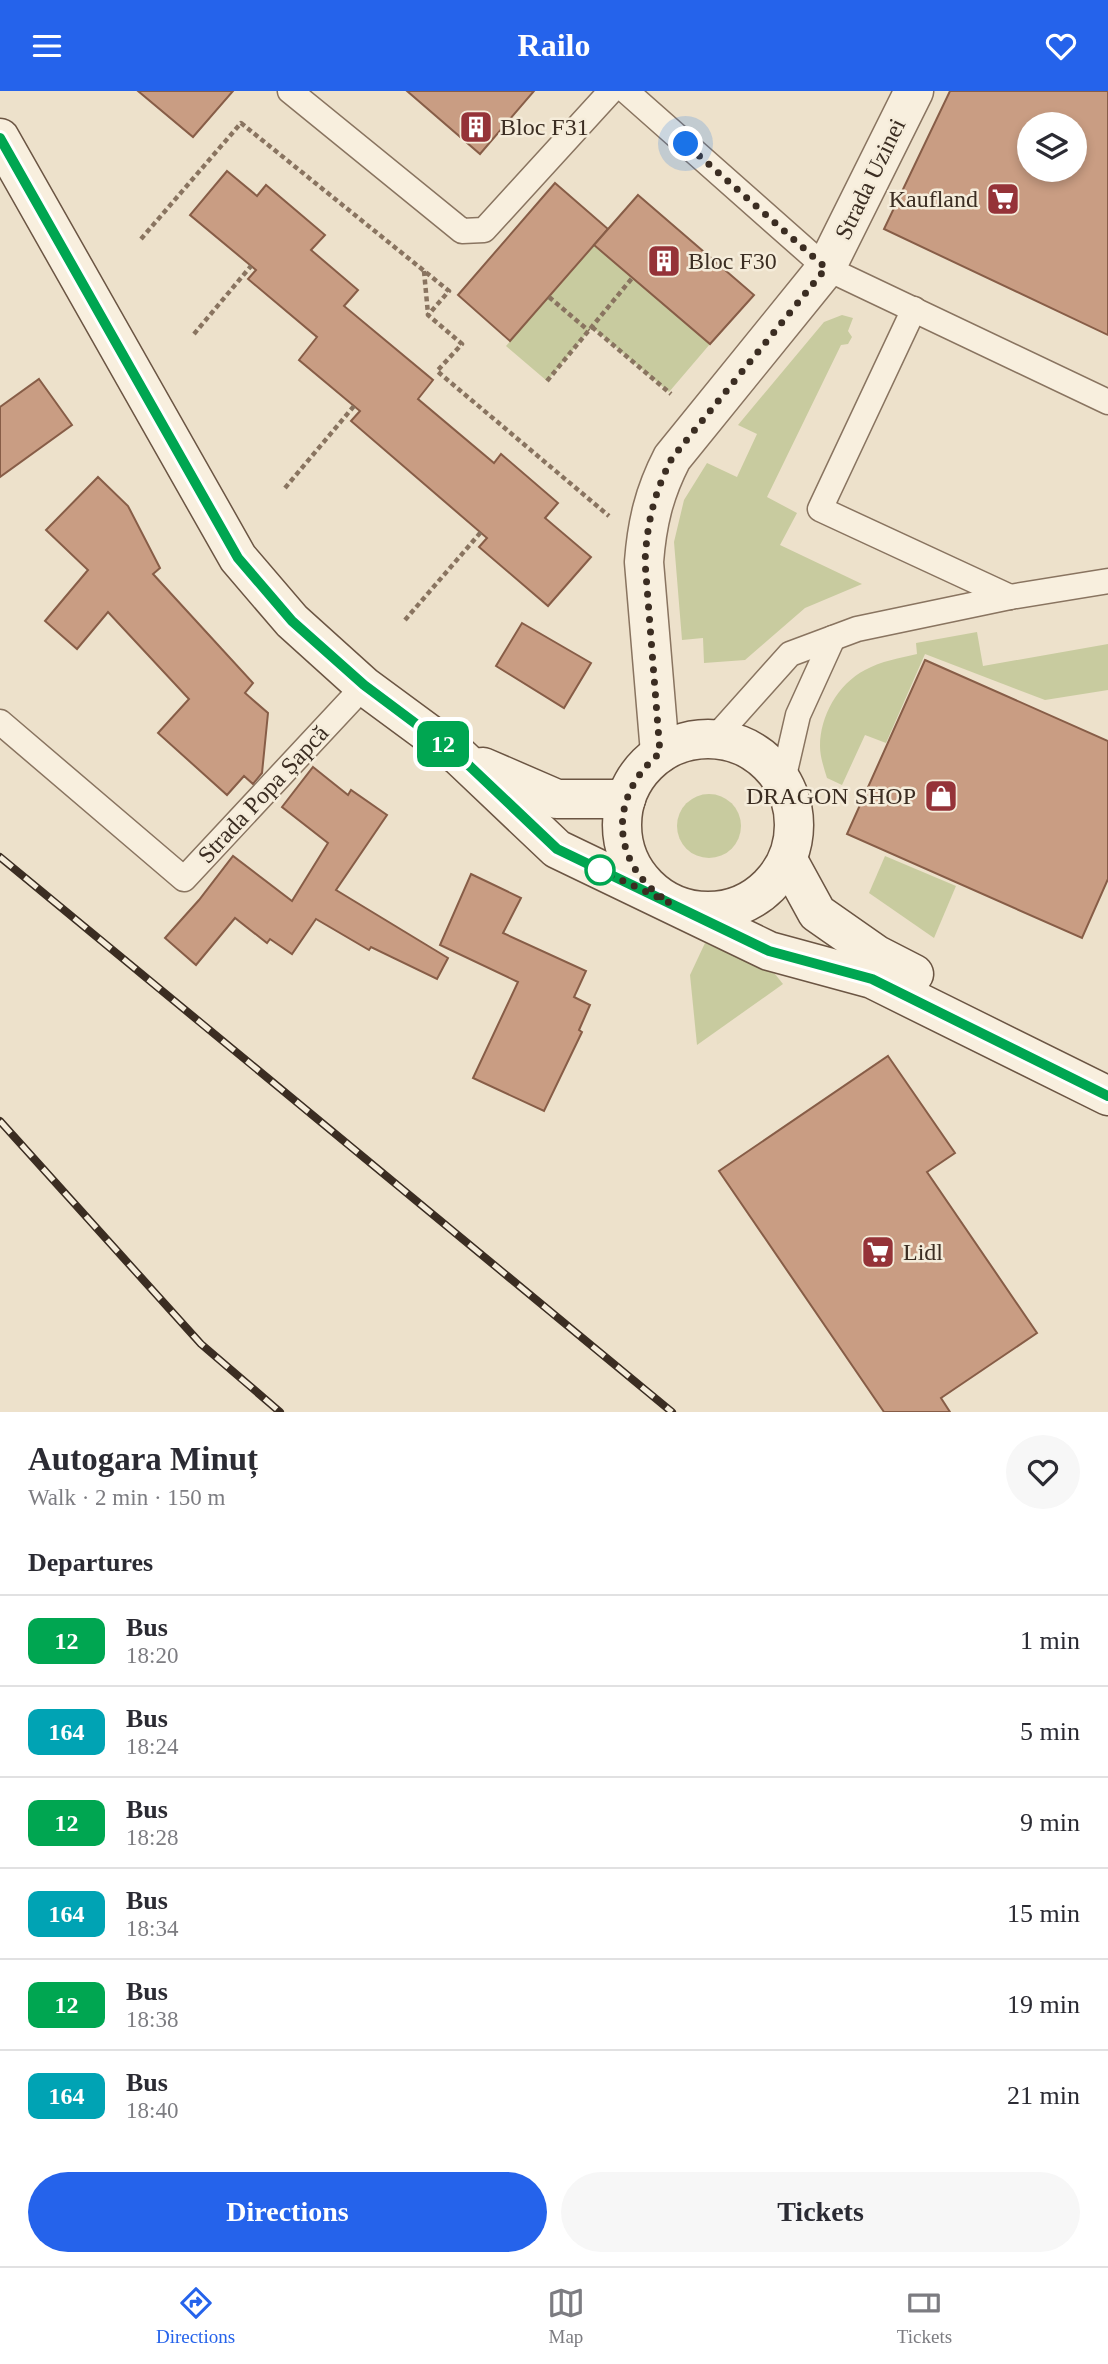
<!DOCTYPE html>
<meta charset="utf-8">
<style>
:root{--surface:#fff;--page:#f7f7f7;--text:#2b2b33;--muted:#7c7c81;--line:#e1e1e2;--accent:#2563eb}
body{margin:0;font-family:Georgia,serif;background:var(--page);color:var(--text);height:100vh;display:flex;flex-direction:column;font-size:26px;white-space:nowrap}
*{box-sizing:border-box;margin:0}
p{font-size:23px;color:var(--muted)}
.icon{flex:none;width:38px;height:38px;fill:none;stroke:currentColor;stroke-width:2;stroke-linecap:round;stroke-linejoin:round}
.map{position:relative;height:1321px;overflow:hidden}
.drawer{display:flex;flex-direction:column;background:var(--surface);flex:1}
.drawer>*{flex:none}
.badge{padding:0 14px;border-radius:10px;font-size:24px;line-height:46px}
.tools{position:absolute;left:1017px;top:21px;display:grid;gap:14px}
.tools a{display:grid;place-items:center;width:70px;height:70px;border-radius:50%;background:var(--surface);box-shadow:0 4px 10px #0003;font-size:35px}
.you{position:absolute;width:35px;height:35px;margin:-18px;border:5px solid #fff;border-radius:50%;background:#1a73e8;box-shadow:0 0 0 10px #1a73e833}
.map>.badge{position:absolute;translate:-50% -50%;box-shadow:0 0 0 4px #fff}
h2{padding:0 28px;font-size:26px;line-height:63px}
.round{display:grid;place-items:center;flex:none;width:74px;height:74px;border-radius:37px;background:var(--page)}
.headline{display:flex;align-items:center;justify-content:space-between;height:119px;padding:0 28px}
h1{font-size:33px;font-weight:800;line-height:52px}
.action{display:flex;gap:14px;margin-top:auto;padding:14px 28px}
.action a{flex:1;height:80px;border-radius:42px;background:var(--accent);color:#fff;font-size:28px;font-weight:800;line-height:80px;text-align:center}
.action a+a{background:var(--page);color:var(--text)}
ul{padding:0;list-style:none}
li{display:flex;align-items:center;gap:21px;height:91px;padding:0 28px;border-top:2px solid var(--line)}
li div{flex:1}
li b{display:block;font-size:26px}
li em{font-style:normal}
li .badge{min-width:77px;font-weight:700;text-align:center}
header{display:flex;justify-content:space-between;align-items:center;height:91px;padding:0 28px;background:var(--accent);color:#fff;font-size:32px;font-weight:800}
.dock{display:flex;justify-content:space-around;align-items:center;height:98px;border-top:2px solid var(--line);background:var(--surface);font-size:19px;color:var(--muted)}
.dock a{display:grid;justify-items:center;gap:4px}
.dock .on{color:var(--accent)}
.map>svg:first-child{display:block}
.green{fill:#c8cb9f}
.building{fill:#c99d83;stroke:#875d47;stroke-width:2;fill-rule:evenodd}
.lines{fill:none;stroke-linecap:round;stroke-linejoin:round}
.lane-casing{stroke:#897460;stroke-width:27}
.street-casing{stroke:#897460;stroke-width:41}
.secondary-casing{stroke:#6b5543;stroke-width:41}
.path{stroke:#897460;stroke-width:4.5;stroke-dasharray:5 3.5;stroke-linecap:butt}
.lane{stroke:#f8efde;stroke-width:24}
.street{stroke:#f8efde;stroke-width:38}
.secondary{stroke:#f8efde;stroke-width:38}
.rail-casing{stroke:#3b2d22;stroke-width:8}
.rail{stroke:#f5ecda;stroke-width:5;stroke-dasharray:16;stroke-linecap:butt}
.line-casing{stroke:#fff;stroke-width:16}
.line{stroke:#00a651;stroke-width:10}
.walk{stroke:#3b2d22;stroke-width:7;stroke-dasharray:0 12.6}
.stop-dot{fill:#fff;stroke:#00a651;stroke-width:3.5}
.labels{text-anchor:middle;stroke-width:5;stroke-linejoin:round;paint-order:stroke}
.poi-label{font-size:24px;fill:#3b2d22;stroke:#f5ecda;text-anchor:start}
.street-label{font-size:24px;fill:#3b2d22;stroke:#f5ecda}
</style>
<header><svg class="icon" aria-label="menu" viewBox="0 0 24 24"><path d="M4 6h16M4 12h16M4 18h16"/></svg>Railo<svg class="icon" aria-label="heart" viewBox="0 0 24 24"><path d="M12 20l-8-8c-3-5 5-10 8-4 3-6 11-1 8 4z"/></svg></header>
<div class="map">
<svg width="1108" height="1321" viewBox="0 0 1108 1321">
<rect width="100%" height="100%" fill="#ede1cb"/>
<!-- green -->
<g class="green">
<path d="M594,154L710,253L669,301L592,236L547,290L506,255Z"/>
<path d="M842,224L853,227L848,240L852,246L848,253L841,254L767,406L797,422L780,454L862,493L805,517L745,569L704,572L703,547L682,549L674,451L684,409L707,372L737,386L757,343L738,334L824,231Z"/>
<path d="M977,541L983,575L1108,553V599L1045,609L925,563L886,652L865,644L842,694L827,687C824,677 820,666 820,655C820,625 838,593 865,579C881,570 900,567 917,563L916,552Z"/>
<circle cx="709" cy="735" r="32"/>
<path d="M885,765L956,795L934,847L869,802Z"/>
<path d="M705,852L775,883L783,893L697,954L690,884Z"/>
</g>
<!-- building -->
<g class="building">
<path d="M138,0H233L193,46Z"/>
<path d="M407,0H534L480,63Z"/>
<path d="M950,0H1108V244L884,138ZM1029,33H1074V79H1029Z"/>
<path d="M227,80L257,105L266,94L325,144L311,159L358,199L344,215L433,289L418,308L494,372L501,363L558,412L545,427L591,466L548,515L479,456L487,447L351,330L360,320L299,269L317,246L248,188L256,179L190,124Z"/>
<path d="M555,92L608,138L510,250L458,204Z"/>
<path d="M638,104L754,204L710,253L594,154Z"/>
<path d="M39,288L72,334L0,386V316Z"/>
<path d="M98,386L128,415L160,477L153,483L253,592L245,602L268,622L262,682L253,693L244,685L227,704L158,642L189,608L108,521L77,558L45,530L88,479L46,439Z"/>
<path d="M522,532L591,572L564,617L496,575Z"/>
<path d="M925,569L1108,650V788L1082,847L847,743Z"/>
<path d="M313,676L348,704L351,699L387,724L336,799L448,867L437,888L371,856L369,859L316,828L292,863L270,848L267,852L235,827L196,874L165,847L199,809L233,765L292,810L328,752L282,716Z"/>
<path d="M471,783L521,807L503,842L586,880L574,906L590,914L579,939L582,941L544,1020L473,987L518,891L440,854Z"/>
<path d="M888,965L955,1062L927,1081L1037,1242L941,1307L950,1321H884L719,1080Z"/>
</g>
<g class="lines">
<defs>
<g id="lane">
<path d="M290,0L462,140L484,139L611,0"/>
<path d="M626,0L826,177L1108,311"/>
<path d="M914,218L820,418L1010,506"/>
<path d="M0,631L184,788L364,595"/>
<path d="M714,648L790,563L857,538L1010,506L1108,490"/>
<path d="M783,689L798,624L833,547"/>
</g>
<path id="street" d="M660,662L644,471C647,432 654,402 672,367L826,177L914,0"/>
<g id="secondary">
<path d="M0,47L238,467L292,530L364,595L459,665L557,758L769,860L872,888L1108,1005"/>
<circle cx="708" cy="734" r="86"/>
<path d="M483,676L557,708H626"/>
<path d="M788,769L817,822L877,864L914,883"/>
</g>
</defs>
<!-- lane casing -->
<use href="#lane" class="lane-casing"/>
<!-- street casing -->
<use href="#street" class="street-casing"/>
<!-- secondary casing -->
<use href="#secondary" class="secondary-casing"/>
<!-- path -->
<g class="path">
<path d="M141,148L241,32L449,200L428,224L462,253L437,280L609,425"/>
<path d="M424,180L428,223"/>
<path d="M549,206L589,240"/>
<path d="M592,236L671,303"/>
<path d="M194,243L251,175"/>
<path d="M547,290L633,186"/>
<path d="M285,397L354,315"/>
<path d="M405,529L481,441"/>
</g>
<!-- lane -->
<use href="#lane" class="lane"/>
<!-- street -->
<use href="#street" class="street"/>
<!-- secondary -->
<use href="#secondary" class="secondary"/>
<defs>
<g id="rail">
<path d="M0,766L672,1321"/>
<path d="M0,1030L201,1253L280,1321"/>
</g>
</defs>
<!-- rail casing -->
<use href="#rail" class="rail-casing"/>
<!-- rail -->
<use href="#rail" class="rail"/>
</g>
<g class="lines">
<defs>
<path id="line" d="M0,47L238,467L292,530L364,594L459,665L557,758L769,860L872,888L1108,1005"/>
</defs>
<!-- line casing -->
<use href="#line" class="line-casing"/>
<!-- line -->
<use href="#line" class="line"/>
<!-- walk -->
<path class="walk" d="M600,779L670,812C611,775 606,707 660,662L645,471C647,432 654,402 672,367L826,177L686,53"/>
</g>
<!-- icons -->
<defs>
<symbol id="building-square" viewBox="-11 -11 22 22"><rect x="-9" y="-9" width="18" height="18" rx="4" fill="#953338" stroke="#f5ecda"/><path d="M-4-6H4V6H1V3H-1V6H-4ZM-2.5-4.3h1.7v1.8h-1.7ZM.8-4.3h1.7v1.8H.8ZM-2.5-1h1.7V.8h-1.7ZM.8-1h1.7V.8H.8Z" fill="#fff"/></symbol>
<symbol id="supermarket-square" viewBox="-11 -11 22 22"><rect x="-9" y="-9" width="18" height="18" rx="4" fill="#953338" stroke="#f5ecda"/><path d="M-6-5.5h2.5l.6 2H6L4.5 2H-2.5L-4.4-4H-6ZM-1.5 3.2a1.3 1.3 0 1 0 .1 0ZM3 3.2a1.3 1.3 0 1 0 .1 0Z" fill="#fff"/></symbol>
<symbol id="shop-square" viewBox="-11 -11 22 22"><rect x="-9" y="-9" width="18" height="18" rx="4" fill="#953338" stroke="#f5ecda"/><path d="M-5-2.5h2.3a2.7 3.5 0 0 1 5.4 0H5L5.5 6h-11ZM-1.5-2.5h3a1.5 2.3 0 0 0-3 0Z" fill="#fff"/></symbol>
</defs>
<g fill-rule="evenodd">
<use href="#building-square" x="457" y="17" width="38" height="38"/>
<use href="#supermarket-square" x="984" y="89" width="38" height="38"/>
<use href="#building-square" x="645" y="151" width="38" height="38"/>
<use href="#shop-square" x="922" y="686" width="38" height="38"/>
<use href="#supermarket-square" x="859" y="1142" width="38" height="38"/>
</g>
<!-- markers -->
<circle class="stop-dot" cx="600" cy="779" r="14"/>
<g class="labels">
<!-- poi labels -->
<g class="poi-label">
<text x="500" y="44">Bloc F31</text>
<text x="978" y="116" text-anchor="end">Kaufland</text>
<text x="688" y="178">Bloc F30</text>
<text x="916" y="713" text-anchor="end">DRAGON SHOP</text>
<text x="903" y="1169">Lidl</text>
</g>
<!-- street labels -->
<g class="street-label">
<text transform="translate(870 88) rotate(-64)" y="8">Strada Uzinei</text>
<text transform="translate(263 703) rotate(-47)" y="8">Strada Popa Șapcă</text>
</g>
</g>
</svg>
<div class="tools">
<a><svg class="icon" aria-label="layers" viewBox="0 0 24 24"><path d="M12 4l9 5-9 5-9-5zM3 14l9 5 9-5"/></svg></a>
</div>
<div class="you" style="left:686px;top:53px"></div>
<b class="badge" style="left:443px;top:653px;background:#00a651;color:#fff">12</b>
</div>
<section class="drawer">
<div class="headline"><div><h1>Autogara Minuț</h1><p>Walk · 2 min · 150 m</p></div><a class="round"><svg class="icon" aria-label="heart" viewBox="0 0 24 24"><path d="M12 20l-8-8c-3-5 5-10 8-4 3-6 11-1 8 4z"/></svg></a></div>
<h2>Departures</h2>
<ul>
<li><span class="badge" style="background:#00a651;color:#fff">12</span><div><b>Bus</b><p>18:20</p></div><em>1 min</em></li>
<li><span class="badge" style="background:#00a3b4;color:#fff">164</span><div><b>Bus</b><p>18:24</p></div><em>5 min</em></li>
<li><span class="badge" style="background:#00a651;color:#fff">12</span><div><b>Bus</b><p>18:28</p></div><em>9 min</em></li>
<li><span class="badge" style="background:#00a3b4;color:#fff">164</span><div><b>Bus</b><p>18:34</p></div><em>15 min</em></li>
<li><span class="badge" style="background:#00a651;color:#fff">12</span><div><b>Bus</b><p>18:38</p></div><em>19 min</em></li>
<li><span class="badge" style="background:#00a3b4;color:#fff">164</span><div><b>Bus</b><p>18:40</p></div><em>21 min</em></li>
</ul>
<div class="action"><a>Directions</a><a>Tickets</a></div>
</section>
<nav class="dock">
<a class="on"><svg class="icon" aria-label="directions" viewBox="0 0 24 24"><path d="M12 3l9 9-9 9-9-9zM9 14v-3h6M13 9l2 2-2 2"/></svg>Directions</a>
<a><svg class="icon" aria-label="map" viewBox="0 0 24 24"><path d="M3 6l6-2 6 2 6-2v14l-6 2-6-2-6 2zM9 4v14M15 6v14"/></svg>Map</a>
<a><svg class="icon" aria-label="tickets" viewBox="0 0 24 24"><path d="M3 7h18v10H3zM15 7v10"/></svg>Tickets</a>
</nav>
